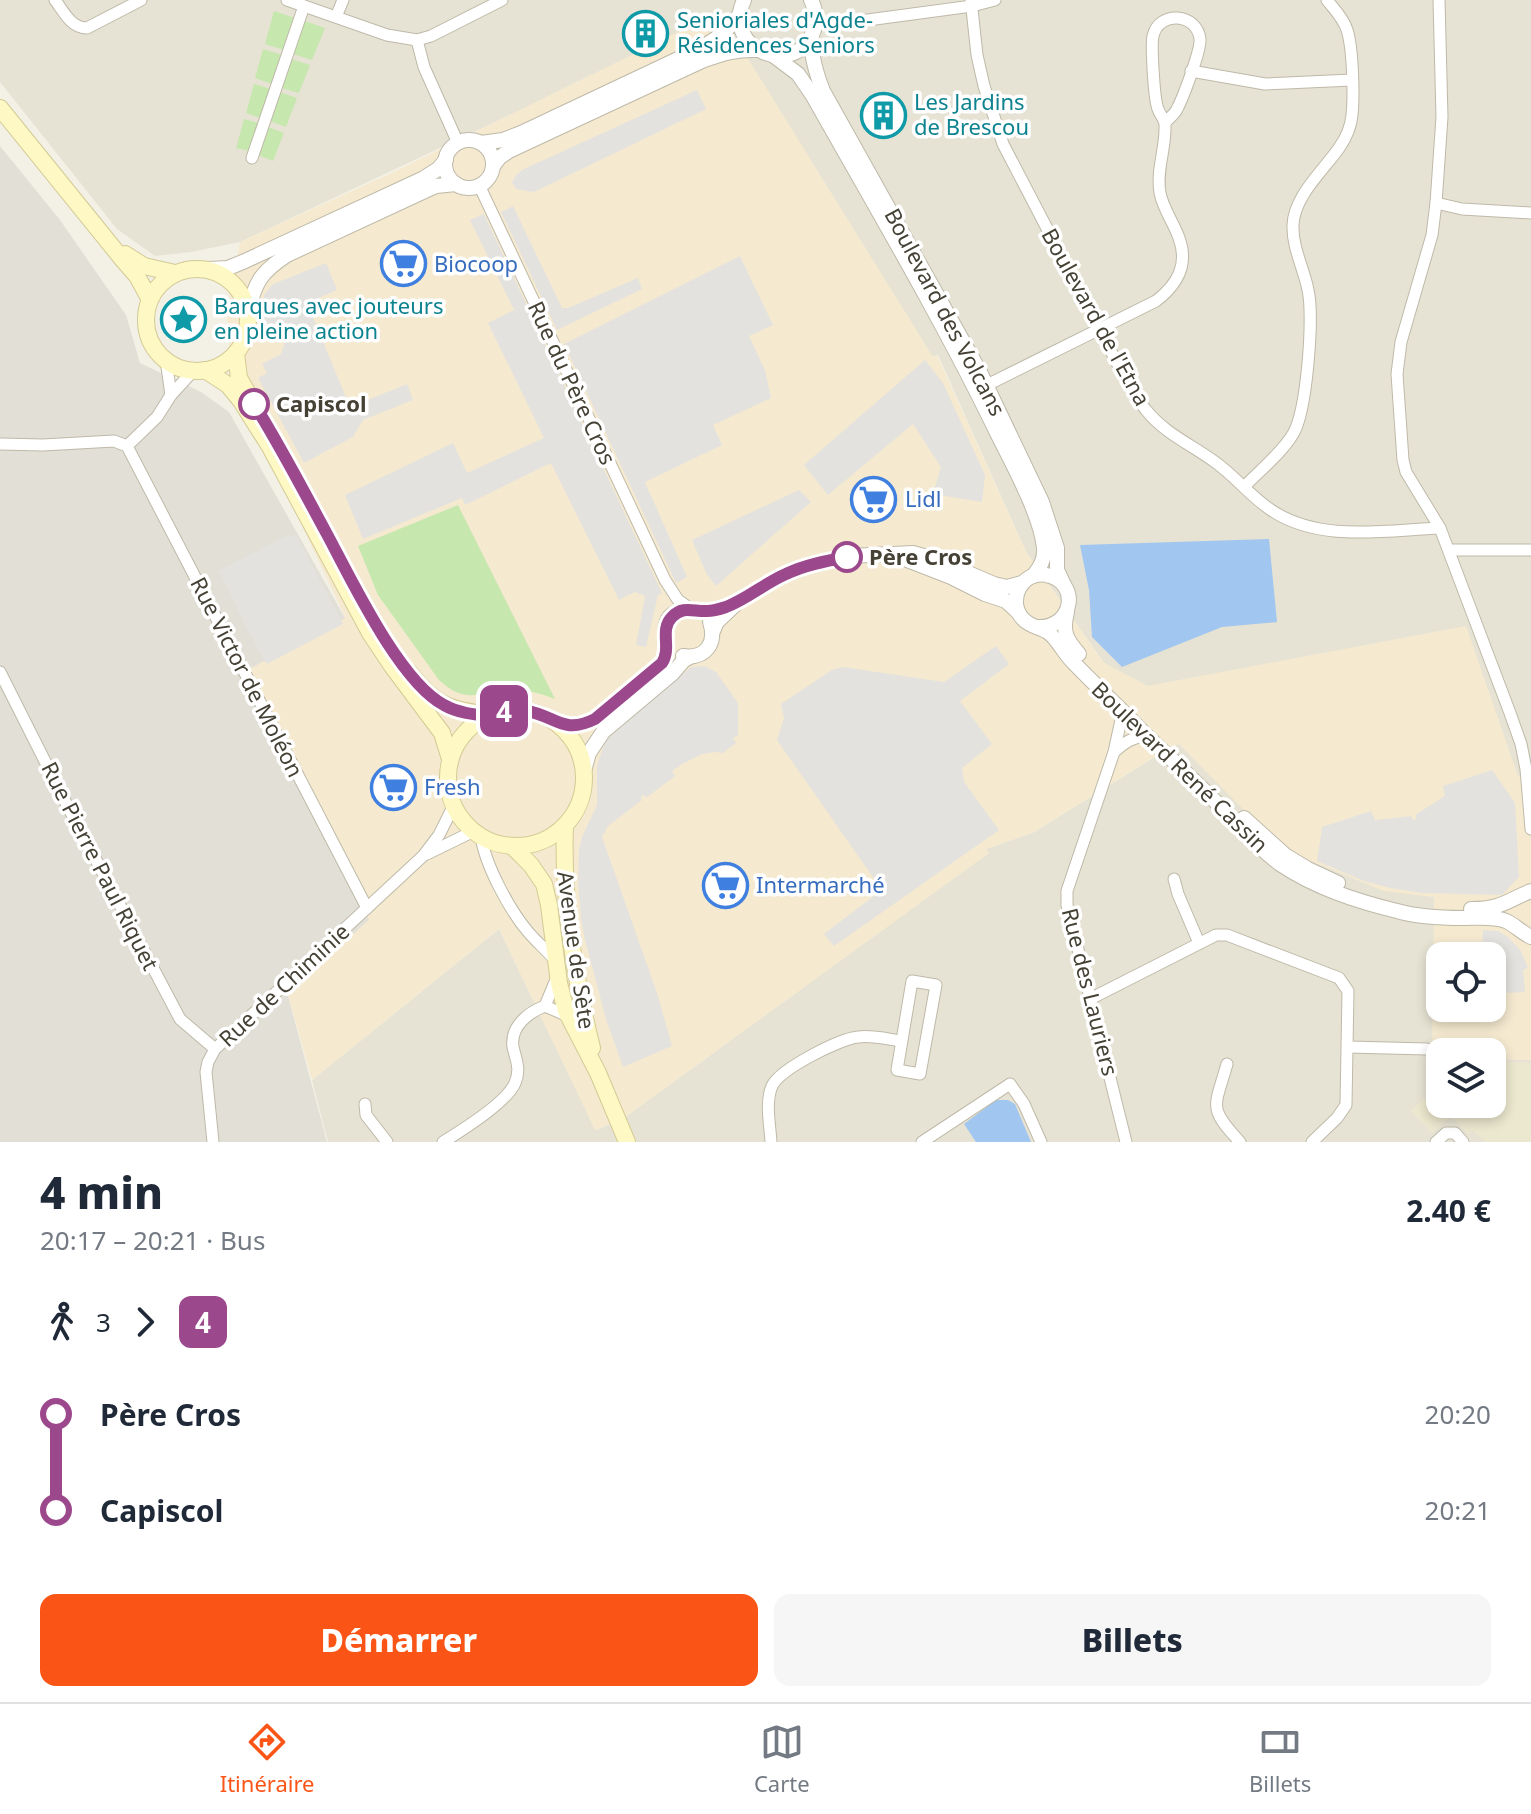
<!DOCTYPE html>
<html lang="fr">
<meta charset="utf-8">
<style>
:root{--surface:#fff;--page:#f6f6f7;--text:#1f2937;--muted:#747a83;--line:#e0e1e3;--accent:#fa5516}
body{margin:0;font-family:"Noto Sans",sans-serif;background:var(--page);color:var(--text);height:100vh;display:flex;flex-direction:column;font-size:30px;white-space:nowrap}
*{box-sizing:border-box;margin:0}
p{font-size:26px;color:var(--muted)}
.icon{flex:none;width:44px;height:44px;fill:none;stroke:currentColor;stroke-width:2;stroke-linecap:round;stroke-linejoin:round}
.map{position:relative;height:1142px;overflow:hidden}
.drawer{display:flex;flex-direction:column;background:var(--surface);flex:1}
.drawer>*{flex:none}
.badge{padding:0 16px;border-radius:12px;font-size:28px;line-height:52px}
.controls{position:absolute;left:1426px;top:942px;display:grid;gap:16px}
.controls a{display:grid;place-items:center;width:80px;height:80px;border-radius:16px;background:var(--surface);box-shadow:0 4px 12px #0003;font-size:40px}
.map>.badge{position:absolute;translate:-50% -50%;box-shadow:0 0 0 4px #fff}
.legs{display:flex;align-items:center;gap:12px;height:88px;padding:0 40px;font-size:26px}
.legs p{margin-inline-start:auto}
.head{display:flex;align-items:center;justify-content:space-between;height:136px;padding:0 40px}
h1{font-size:44px;font-weight:800;line-height:60px}
.cta{display:flex;gap:16px;margin-top:auto;padding:16px 40px}
.cta a{flex:1;height:92px;border-radius:16px;background:var(--accent);color:#fff;font-size:32px;font-weight:800;line-height:92px;text-align:center}
.cta a+a{background:var(--page);color:var(--text)}
ul{padding:0 40px;list-style:none}
li{display:flex;align-items:center;gap:28px;height:96px;font-size:30px}
li i{display:grid;place-items:center;width:12px;height:100%;margin:0 10px;background:currentColor}
li i::after{content:'';width:20px;height:20px;margin:-10px;border:6px solid;border-radius:50%;background:var(--surface)}
li p{margin-inline-start:auto}
li:first-child i{background:linear-gradient(#0000 50%,currentColor 0)}
li:last-child i{background:linear-gradient(currentColor 50%,#0000 0)}
.dock{display:flex;justify-content:space-around;align-items:center;height:112px;border-top:2px solid var(--line);background:var(--surface);font-size:22px;color:var(--muted)}
.dock a{display:grid;justify-items:center;gap:4px}
.dock .active{color:var(--accent)}
.map>svg:first-child{display:block}
.residential{fill:#e7e3d4;fill-rule:evenodd}
.commercial{fill:#f5ead0;fill-rule:evenodd}
.industrial{fill:#e2dfd7}
.education{fill:#ece8cf}
.green{fill:#c6e7ae}
.parking{fill:#e4e2de}
.water{fill:#a1c6f0}
.lines{fill:none;stroke-linecap:round;stroke-linejoin:round}
.minor-casing{stroke:#beb9a8;stroke-width:13}
.tertiary-casing{stroke:#beb9a8;stroke-width:16}
.secondary-casing{stroke:#d3ca95;stroke-width:18}
.minor{stroke:#fff;stroke-width:11}
.tertiary{stroke:#fff;stroke-width:14}
.secondary{stroke:#fef8c4;stroke-width:16}
.line-1-casing{stroke:#fff;stroke-width:18}
.line-1{stroke:#9c488c;stroke-width:12}
.stop-1-dot{fill:#fff;stroke:#9c488c;stroke-width:4}
.labels{text-anchor:middle;stroke-width:7;stroke-linejoin:round;paint-order:stroke}
.culture-label{font-size:22px;fill:#0d838f;stroke:#fff;text-anchor:start}
.shop-label{font-size:22px;fill:#366cbe;stroke:#fff;text-anchor:start}
.street-label{font-size:22px;fill:#454135;stroke:#fff}
.stop-label{font-size:22px;font-weight:bold;fill:#454135;stroke:#fff;text-anchor:start}
</style>
<div class="map">
<svg width="1531" height="1142" viewBox="0 0 1531 1142">
<rect width="100%" height="100%" fill="#f3f0e6"/>
<!-- residential -->
<path class="residential" d="M0,0H1531V1142H328L312,1080L499,929L596,1130L624,1118L988,853L986,849L1034,832L1158,755L1104,663L1026,552L938,355L934,357L546,98L240,242L191,252L155,256L117,229L0,82ZM1440,956H1492V1008H1440ZM1440,1052H1492V1104H1440Z"/>
<!-- commercial -->
<path class="commercial" d="M719,12L933,357L937,355L1026,552L1104,663L1148,686L1466,626L1518,776L1531,784V1060H1492V1052H1440V1059H1432L1434,897L1384,891L1287,851L1235,801L1179,744L1159,754L1034,832L986,849L989,853L624,1118L595,1130L499,929L312,1080L287,992L240,674L345,617L231,375L227,312L240,242L398,170ZM1440,956H1492V1008H1440Z"/>
<!-- industrial -->
<path class="industrial" d="M0,146L60,220L126,315L140,363L201,392L229,412L345,618L240,674L369,920L287,992L327,1142H0Z"/>
<!-- education -->
<path class="education" d="M1437,1061H1440V1104H1492V1062L1531,1063V1142H1485L1473,1130L1468,1134L1451,1116L1432,1133L1411,1111L1424,1098L1426,1099L1429,1096L1425,1092L1438,1079L1434,1072Z"/>
<!-- green -->
<g class="green">
<path d="M274,11L295,18L284,50L265,44Z"/>
<path d="M305,21L325,28L312,60L293,54Z"/>
<path d="M263,49L282,55L272,84L255,78Z"/>
<path d="M291,59L310,65L299,93L281,88Z"/>
<path d="M254,84L271,89L260,118L246,113Z"/>
<path d="M280,92L297,98L286,127L270,121Z"/>
<path d="M244,119L258,123L249,151L236,148Z"/>
<path d="M268,127L284,133L273,161L258,155Z"/>
<path d="M458,505L555,699C540,693 527,690 511,690C481,692 465,705 439,680L378,595L358,546Z"/>
</g>
<!-- parking -->
<g class="parking">
<path d="M697,90L706,109L534,192L516,189L512,182L517,174L524,169Z"/>
<path d="M513,206L562,308H568L638,278L642,289L557,330L501,212Z"/>
<path d="M484,214L662,593L658,595L646,647L636,645L645,596L635,592L619,600L551,463L465,505L462,498L363,539L345,495L453,443L467,473L544,438L488,323L514,310L470,220Z"/>
<path d="M740,256L773,325L749,336L765,370L771,398L713,425L722,445L645,482L687,577L676,583L564,344Z"/>
<path d="M326,263L337,290L307,303L350,407L407,384L413,400L363,420L353,437L304,463L258,378L267,373L262,364L281,354L287,337L269,331L262,313L264,295L273,284Z"/>
<path d="M925,360L943,383L985,475L982,502L933,494L941,467L913,424L828,495L804,465Z"/>
<path d="M799,490L811,502L716,586L707,575L692,540Z"/>
<path d="M296,535L343,624L267,664L250,634L219,571L284,537Z"/>
<path d="M996,646L1009,664L960,701L992,744L962,768L964,782L999,830L834,946L824,934L882,890L777,740L784,718L781,704L832,670L843,667L944,682Z"/>
<path d="M705,666L716,672L738,703V735L733,738L736,743L723,753L715,752L702,754L682,764L672,771L675,776L647,797L642,795L641,799L642,800L608,826L602,837L658,996L672,1046L623,1067L606,1019L585,940L581,920L578,881L579,850L582,837L597,805V765L606,740L691,667Z"/>
<path d="M1492,770L1515,803L1519,877L1502,895L1422,893L1390,888L1364,881L1317,861L1322,827L1371,811L1375,820L1412,816V819L1415,820L1417,818L1415,815L1445,796L1443,786Z"/>
<path d="M1483,930L1498,931L1508,937L1521,951L1528,968L1523,970L1525,992L1506,993V986L1500,988V998H1492V956H1482Z"/>
</g>
<!-- water -->
<g class="water">
<path d="M1269,539L1277,622L1222,627L1122,667L1092,637L1089,590L1080,545Z"/>
<path d="M996,1100H1008L1015,1104L1031,1142H976L964,1124Z"/>
</g>
<g class="lines">
<defs>
<g id="minor">
<path d="M55,0C64,12 71,28 87,28L141,0"/>
<path d="M287,0L387,35L417,40L431,36L502,0"/>
<path d="M971,0L977,55L984,86L1003,144L1128,384C1134,393 1139,402 1146,410C1164,433 1192,445 1215,462C1235,476 1250,496 1271,510C1320,543 1385,530 1440,528"/>
<path d="M1439,0L1442,117L1436,203L1432,235L1401,342L1397,374L1403,460L1406,472L1440,528L1510,713L1521,744L1526,769L1531,829"/>
<path d="M336,17L343,0"/>
<path d="M816,22L838,24L972,6L995,0"/>
<path d="M417,40L424,67L458,143"/>
<path d="M1191,71L1265,84L1352,80"/>
<path d="M252,158L304,6"/>
<path d="M479,185L665,580L678,600L691,609"/>
<path d="M1436,203L1462,209L1531,213"/>
<path d="M166,360L171,395"/>
<path d="M987,385L1156,301C1177,285 1189,265 1179,238C1174,223 1163,209 1160,193C1156,170 1166,148 1165,125C1165,119 1160,115 1158,109C1154,100 1151,45 1153,36C1159,10 1197,13 1200,39C1201,50 1183,98 1177,109C1175,114 1169,118 1165,123"/>
<path d="M0,444L43,445L114,441L127,446L367,908"/>
<path d="M127,446L157,417L171,395L193,371"/>
<path d="M1244,487C1260,470 1281,454 1293,434C1307,411 1314,316 1308,290C1304,269 1292,247 1293,225C1294,196 1323,171 1339,148C1346,138 1351,127 1352,115C1354,96 1353,48 1347,30C1344,19 1334,9 1327,0"/>
<path d="M1449,550H1531"/>
<path d="M0,672L66,803L180,1019L215,1049"/>
<path d="M1123,711L1114,752L1071,879L1067,891V905L1126,1142"/>
<path d="M1114,752C1124,743 1134,735 1149,737"/>
<path d="M481,836C485,865 510,911 529,933C537,942 547,951 555,960"/>
<path d="M427,854L474,831"/>
<path d="M1174,879L1178,894L1199,943"/>
<path d="M912,981L936,985L920,1074L897,1070Z"/>
<path d="M1090,999L1216,935H1227L1339,978L1348,991L1346,1105L1337,1118L1312,1142"/>
<path d="M545,1006L557,977"/>
<path d="M1348,1047L1427,1049"/>
<path d="M1227,1064C1215,1107 1207,1107 1240,1142"/>
<path d="M365,1104L366,1115L387,1142"/>
<path d="M213,1142L206,1072L208,1062L215,1049L423,856L439,835L454,805"/>
<path d="M443,1142C461,1131 507,1102 515,1083C521,1069 516,1060 513,1047C510,1026 529,1012 545,1006L568,1016"/>
<path d="M771,1142C770,1125 765,1102 772,1086C780,1069 839,1039 858,1037C872,1035 887,1039 901,1041"/>
<path d="M922,1142L1010,1084L1024,1104L1041,1142"/>
<path d="M1436,1142L1446,1133H1455L1463,1142"/>
</g>
<g id="tertiary">
<path d="M744,0C721,50 797,80 814,30C817,20 816,10 811,0"/>
<path d="M811,38C811,57 816,73 823,91L980,372L1042,502L1057,548V570L1064,585"/>
<path d="M774,56L798,74L813,96C876,208 942,319 998,435C1013,465 1041,516 1044,548C1045,560 1040,567 1033,576"/>
<circle cx="469" cy="164" r="24"/>
<path d="M481,143L503,140L521,133L697,50C715,40 727,32 739,15"/>
<path d="M493,166L500,157L509,151L702,61C721,54 737,49 758,50"/>
<path d="M208,269L228,268L245,261L424,178L438,169L446,160"/>
<path d="M248,312C255,282 261,272 287,255L425,191L436,186L456,184"/>
<path d="M902,558L951,577L985,594L1006,601L1018,612"/>
<path d="M1067,612C1062,632 1066,639 1079,654"/>
<path d="M1037,627C1074,629 1081,581 1046,575C1022,570 1006,601 1023,619C1030,627 1041,627 1049,633C1058,640 1064,653 1072,661C1096,686 1121,709 1145,734C1170,758 1195,781 1219,805C1239,825 1257,847 1280,864C1316,888 1356,901 1397,911C1418,917 1442,918 1463,918C1476,918 1493,916 1506,921C1515,925 1522,933 1531,937"/>
<path d="M713,631L717,622L738,602L772,581L807,566L850,556L913,553L938,560L994,584L1007,587L1022,583"/>
<path d="M683,656C706,659 717,643 710,622"/>
<path d="M557,724C571,726 582,726 595,719L662,663C670,652 665,645 665,632C666,601 695,614 712,611C718,610 725,607 731,605"/>
<path d="M584,771L589,753L603,732L672,674L684,660L690,657"/>
<path d="M1244,818L1285,855L1308,869L1338,883"/>
<path d="M1471,909C1502,909 1506,901 1531,891"/>
</g>
<g id="secondary">
<path d="M0,108L123,260L137,276L150,300"/>
<path d="M125,254L144,266L175,273"/>
<circle cx="197" cy="320" r="51"/>
<path d="M236,353L239,378L256,407"/>
<path d="M205,370L228,385L241,401L270,447L370,633L392,666L442,733L450,759"/>
<path d="M409,672C436,706 449,710 490,715"/>
<circle cx="516" cy="778" r="68"/>
<path d="M565,826C562,901 574,975 592,1048"/>
<path d="M512,846L531,865L544,884L549,905L559,983L566,1011L598,1073L627,1142"/>
</g>
</defs>
<!-- minor casing -->
<use href="#minor" class="minor-casing"/>
<!-- tertiary casing -->
<use href="#tertiary" class="tertiary-casing"/>
<!-- secondary casing -->
<use href="#secondary" class="secondary-casing"/>
<!-- minor -->
<use href="#minor" class="minor"/>
<!-- tertiary -->
<use href="#tertiary" class="tertiary"/>
<!-- secondary -->
<use href="#secondary" class="secondary"/>
</g>
<g class="lines">
<defs>
<path id="line-1" d="M254,404C281,447 304,492 328,536C352,581 400,682 444,705C456,712 476,716 491,715C503,714 514,709 527,711C556,716 563,735 595,719L662,663C672,648 659,630 672,617C683,605 694,612 707,611C714,611 720,609 726,607C747,599 765,583 786,574C805,565 826,561 847,557"/>
</defs>
<!-- line-1 casing -->
<use href="#line-1" class="line-1-casing"/>
<!-- line-1 -->
<use href="#line-1" class="line-1"/>
</g>
<!-- icons -->
<defs>
<symbol id="building-ring" viewBox="-11 -11 22 22"><circle r="9.5" fill="#fff" stroke="#0f9aa8" stroke-width="1.5"/><path d="M-4-6H4V6H1V3H-1V6H-4ZM-2.5-4.3h1.7v1.8h-1.7ZM.8-4.3h1.7v1.8H.8ZM-2.5-1h1.7V.8h-1.7ZM.8-1h1.7V.8H.8Z" fill="#0f9aa8"/></symbol>
<symbol id="supermarket-ring" viewBox="-11 -11 22 22"><circle r="9.5" fill="#fff" stroke="#3f7fe0" stroke-width="1.5"/><path d="M-6-5.5h2.5l.6 2H6L4.5 2H-2.5L-4.4-4H-6ZM-1.5 3.2a1.3 1.3 0 1 0 .1 0ZM3 3.2a1.3 1.3 0 1 0 .1 0Z" fill="#3f7fe0"/></symbol>
<symbol id="sight-ring" viewBox="-11 -11 22 22"><circle r="9.5" fill="#fff" stroke="#0f9aa8" stroke-width="1.5"/><path d="M0-6L1.8-2.2L6-1.7L2.9 1.2L3.7 5.4L0 3.3L-3.7 5.4L-2.9 1.2L-6-1.7L-1.8-2.2Z" fill="#0f9aa8"/></symbol>
</defs>
<g fill-rule="evenodd">
<use href="#building-ring" x="620" y="8" width="51" height="51"/>
<use href="#building-ring" x="858" y="90" width="51" height="51"/>
<use href="#supermarket-ring" x="378" y="238" width="51" height="51"/>
<use href="#sight-ring" x="158" y="294" width="51" height="51"/>
<use href="#supermarket-ring" x="848" y="474" width="51" height="51"/>
<use href="#supermarket-ring" x="368" y="762" width="51" height="51"/>
<use href="#supermarket-ring" x="700" y="860" width="51" height="51"/>
</g>
<!-- markers -->
<g class="stop-1-dot">
<circle cx="254" cy="404" r="14"/>
<circle cx="847" cy="557" r="14"/>
</g>
<g class="labels">
<!-- culture labels -->
<g class="culture-label">
<text x="677" y="28">Senioriales d'Agde-<tspan x="677" dy="25">Résidences Seniors</tspan></text>
<text x="914" y="110">Les Jardins<tspan x="914" dy="25">de Brescou</tspan></text>
<text x="214" y="314">Barques avec jouteurs<tspan x="214" dy="25">en pleine action</tspan></text>
</g>
<!-- shop labels -->
<g class="shop-label">
<text x="434" y="272">Biocoop</text>
<text x="905" y="507">Lidl</text>
<text x="424" y="795">Fresh</text>
<text x="756" y="893">Intermarché</text>
</g>
<!-- street labels -->
<g class="street-label">
<text transform="translate(945 312) rotate(62)" y="8">Boulevard des Volcans</text>
<text transform="translate(1096 317) rotate(61)" y="8">Boulevard de l'Etna</text>
<text transform="translate(572 383) rotate(65)" y="8">Rue du Père Cros</text>
<text transform="translate(247 677) rotate(63)" y="8">Rue Victor de Moléon</text>
<text transform="translate(1180 767) rotate(44)" y="8">Boulevard René Cassin</text>
<text transform="translate(100 866) rotate(63)" y="8">Rue Pierre Paul Riquet</text>
<text transform="translate(576 950) rotate(82)" y="8">Avenue de Sète</text>
<text transform="translate(284 985) rotate(-43)" y="8">Rue de Chiminie</text>
<text transform="translate(1090 992) rotate(76)" y="8">Rue des Lauriers</text>
</g>
<!-- stop labels -->
<g class="stop-label">
<text x="276" y="412">Capiscol</text>
<text x="869" y="565">Père Cros</text>
</g>
</g>
</svg>
<div class="controls">
<a><svg class="icon" aria-label="locate" viewBox="0 0 24 24"><circle cx="12" cy="12" r="6"/><path d="M12 2v4M12 18v4M2 12h4M18 12h4"/></svg></a>
<a><svg class="icon" aria-label="layers" viewBox="0 0 24 24"><path d="M12 4l9 5-9 5-9-5zM3 14l9 5 9-5"/></svg></a>
</div>
<b class="badge" style="left:504px;top:711px;background:#9c488c;color:#fff">4</b>
</div>
<section class="drawer">
<div class="head"><div><h1>4 min</h1><p>20:17 – 20:21 · Bus</p></div><b>2.40 €</b></div>
<div class="legs"><svg class="icon" aria-label="walk" viewBox="0 0 24 24"><circle cx="13" cy="4" r="2"/><path d="M13 8l-2 6 4 7M11 14l-3 7M7 12l3-4h3l4 4"/></svg>3<svg class="icon" aria-label="forward" viewBox="0 0 24 24"><path d="M9 5l7 7-7 7"/></svg><b class="badge" style="background:#9c488c;color:#fff">4</b></div>
<ul>
<li><i style="color:#9c488c"></i><b>Père Cros</b><p>20:20</p></li>
<li><i style="color:#9c488c"></i><b>Capiscol</b><p>20:21</p></li>
</ul>
<div class="cta"><a>Démarrer</a><a>Billets</a></div>
</section>
<nav class="dock">
<a class="active"><svg class="icon" aria-label="directions" viewBox="0 0 24 24"><path d="M12 3l9 9-9 9-9-9zM9 14v-3h6M13 9l2 2-2 2"/></svg>Itinéraire</a>
<a><svg class="icon" aria-label="map" viewBox="0 0 24 24"><path d="M3 6l6-2 6 2 6-2v14l-6 2-6-2-6 2zM9 4v14M15 6v14"/></svg>Carte</a>
<a><svg class="icon" aria-label="tickets" viewBox="0 0 24 24"><path d="M3 7h18v10H3zM15 7v10"/></svg>Billets</a>
</nav>
